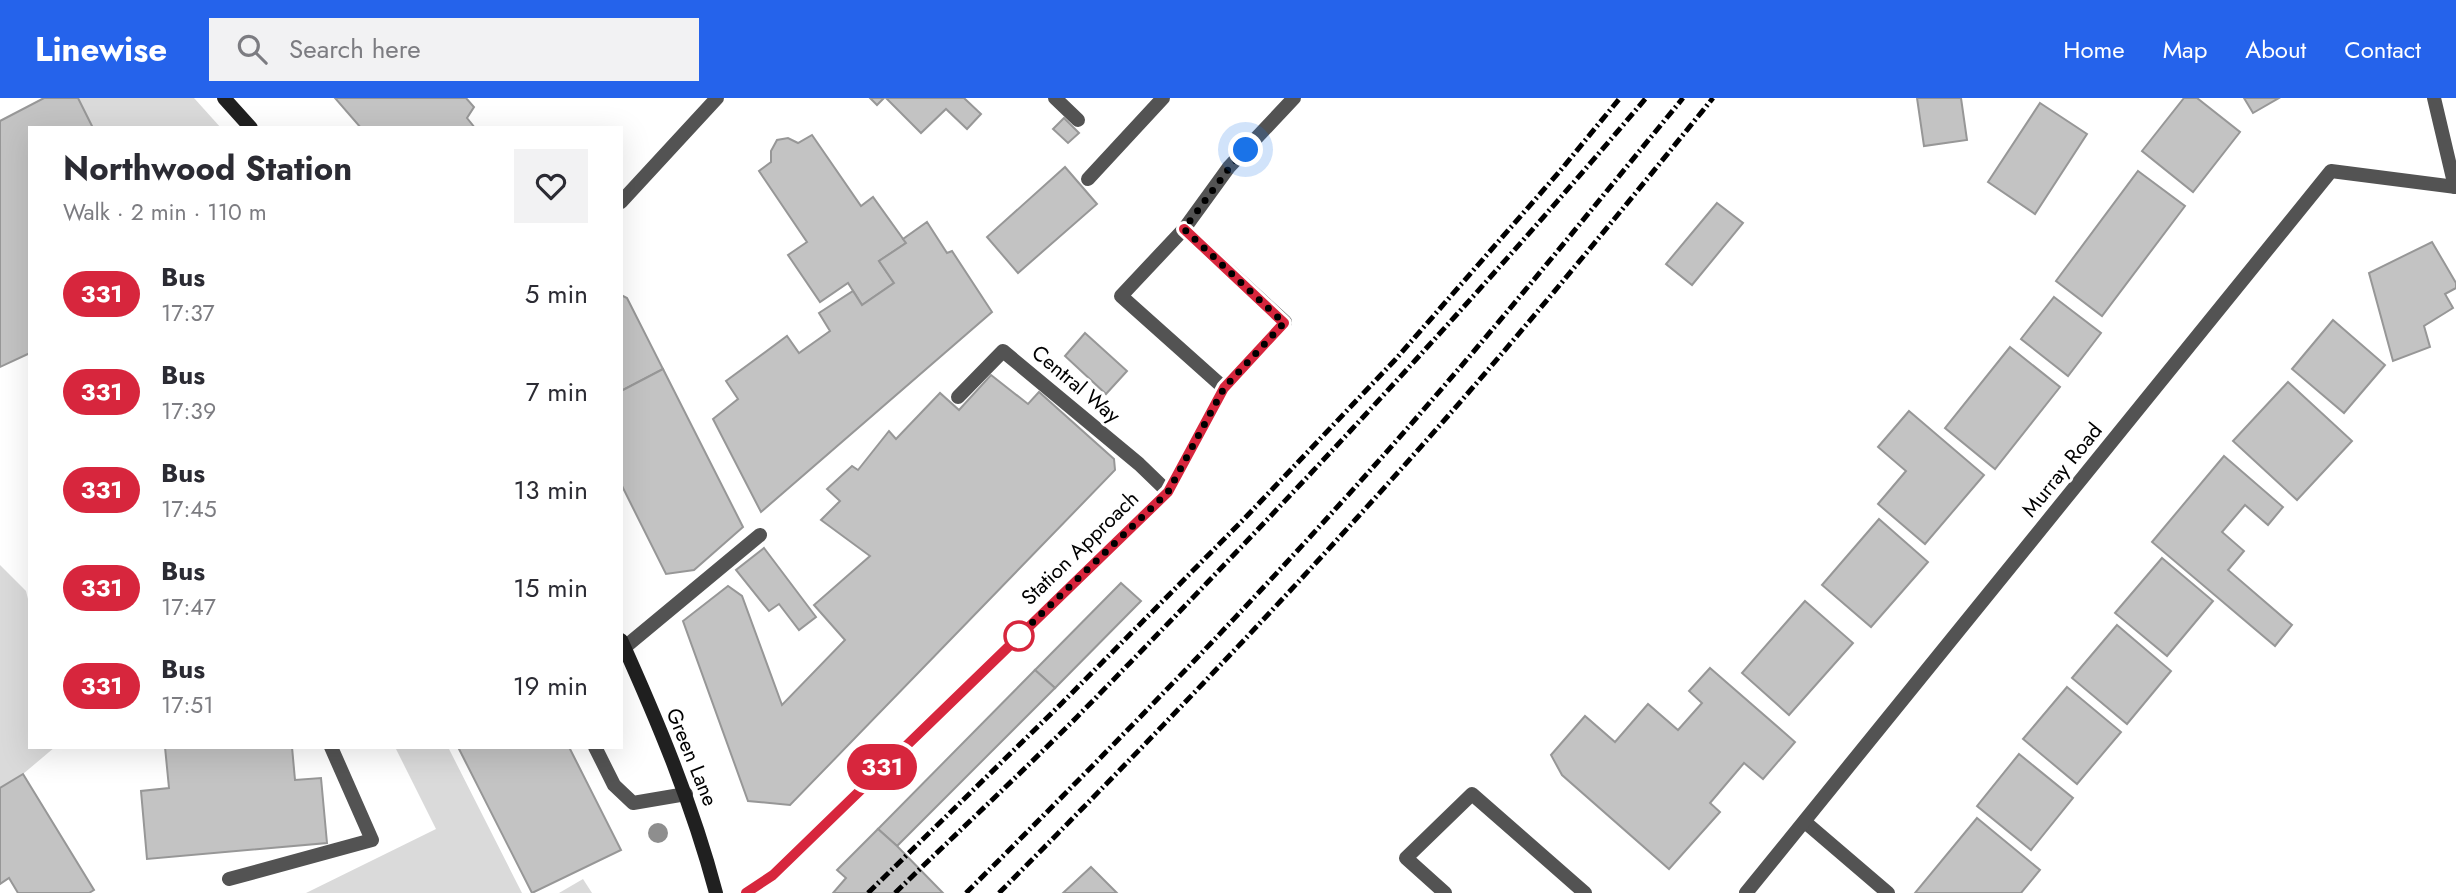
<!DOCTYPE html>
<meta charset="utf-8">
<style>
:root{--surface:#fff;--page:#f2f2f3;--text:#2b2b33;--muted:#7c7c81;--accent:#2563eb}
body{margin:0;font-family:Jost,sans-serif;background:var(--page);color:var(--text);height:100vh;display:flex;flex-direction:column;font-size:26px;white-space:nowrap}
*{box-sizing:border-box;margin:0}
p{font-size:23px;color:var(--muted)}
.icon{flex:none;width:38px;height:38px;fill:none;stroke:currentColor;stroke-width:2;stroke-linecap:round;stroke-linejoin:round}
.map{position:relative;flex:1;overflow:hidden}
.sheet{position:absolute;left:28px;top:28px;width:595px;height:623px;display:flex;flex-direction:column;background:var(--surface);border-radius:0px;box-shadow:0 7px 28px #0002}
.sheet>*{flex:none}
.badge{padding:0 14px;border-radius:23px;font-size:24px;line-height:46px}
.you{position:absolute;width:35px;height:35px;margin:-18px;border:5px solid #fff;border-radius:50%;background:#1a73e8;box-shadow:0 0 0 10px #1a73e833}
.map>.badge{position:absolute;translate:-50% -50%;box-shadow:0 0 0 4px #fff}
.round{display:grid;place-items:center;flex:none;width:74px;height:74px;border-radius:0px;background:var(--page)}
.summary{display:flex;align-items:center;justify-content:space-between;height:119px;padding:0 35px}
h1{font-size:33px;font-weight:700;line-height:52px}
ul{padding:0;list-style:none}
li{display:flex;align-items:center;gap:21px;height:98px;padding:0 35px}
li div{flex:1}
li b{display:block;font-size:26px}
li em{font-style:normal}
li .badge{min-width:77px;font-weight:700;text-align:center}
header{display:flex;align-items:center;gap:42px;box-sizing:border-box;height:98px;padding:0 35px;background:var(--accent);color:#fff}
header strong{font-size:33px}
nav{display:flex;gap:38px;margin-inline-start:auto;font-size:24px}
.search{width:490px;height:63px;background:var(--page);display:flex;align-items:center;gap:18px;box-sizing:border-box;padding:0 24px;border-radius:0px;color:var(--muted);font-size:26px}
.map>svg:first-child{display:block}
.green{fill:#dadada}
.building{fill:#c3c3c3;stroke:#979797;stroke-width:2}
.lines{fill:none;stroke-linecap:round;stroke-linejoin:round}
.service{stroke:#535353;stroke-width:14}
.minor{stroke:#535353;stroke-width:14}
.secondary{stroke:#202020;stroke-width:14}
.rail{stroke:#000;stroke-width:5;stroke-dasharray:10 3.5 2 3.5;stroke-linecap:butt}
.tree{fill:#8e8e8e}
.line-casing{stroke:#fff;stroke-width:16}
.line{stroke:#d7263d;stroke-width:10}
.walk{stroke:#000;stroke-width:7;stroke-dasharray:0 12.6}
.stop-dot{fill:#fff;stroke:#d7263d;stroke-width:3.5}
.labels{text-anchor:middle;stroke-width:6;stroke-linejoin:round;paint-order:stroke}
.street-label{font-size:21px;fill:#000;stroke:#fff}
</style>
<header>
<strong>Linewise</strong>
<div class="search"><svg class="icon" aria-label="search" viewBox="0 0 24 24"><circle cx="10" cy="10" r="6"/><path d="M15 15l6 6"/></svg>Search here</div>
<nav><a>Home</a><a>Map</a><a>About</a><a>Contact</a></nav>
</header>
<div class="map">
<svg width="2456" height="795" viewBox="0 0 2456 795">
<rect width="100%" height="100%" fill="#fff"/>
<!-- green -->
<g class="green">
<path d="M78,0H194L221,30H93Z"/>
<path d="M0,467L26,493L30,509V649H55L23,676L0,690Z"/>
<path d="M395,649H448L522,795H306L436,731Z"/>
<path d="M583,781L592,795H559Z"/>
</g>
<!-- building -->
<g class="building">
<path d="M44,0H78L93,30H30V255L0,269V23Z"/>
<path d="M335,0H466L474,9L467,20L475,30H361Z"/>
<path d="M870,0H884L877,7Z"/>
<path d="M886,0H964L981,16L967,31L946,11L921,35Z"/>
<path d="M1917,0H1961L1967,42L1924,48Z"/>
<path d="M2184,0H2197L2240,34L2193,94L2142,53Z"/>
<path d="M2244,0H2279L2253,15Z"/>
<path d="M2040,5L2087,36L2035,116L1988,84Z"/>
<path d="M1064,20L1079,35L1068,45L1053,31Z"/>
<path d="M812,37L861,108L873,99L906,145L879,163L894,185L862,207L848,185L820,204L788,157L807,144L759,73L771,64V53L777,42L788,40L798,45Z"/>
<path d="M1065,69L1097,106L1018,175L987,139Z"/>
<path d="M2138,73L2185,108L2102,218L2056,183Z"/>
<path d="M1717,105L1743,125L1692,187L1666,166Z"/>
<path d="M927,124L947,155L952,153L992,214L761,414L713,321L738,301L726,283L787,238L799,255L830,233L819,215L853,193L862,207L894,185L879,163L906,145L903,141Z"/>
<path d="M2432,144L2456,185V190L2445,196L2453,210L2424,228L2430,249L2393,263L2369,175Z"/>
<path d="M621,197L627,200L663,271L621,293Z"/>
<path d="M2054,199L2101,235L2068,278L2021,241Z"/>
<path d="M2333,222L2385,267L2344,315L2292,271Z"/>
<path d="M1085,235L1127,273L1106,296L1065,258Z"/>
<path d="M2010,249L2060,289L1995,371L1945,330Z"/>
<path d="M663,271L743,429L694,472L666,476L621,386V293Z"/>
<path d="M991,277L1028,306L1039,294L1114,361L1115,372L790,707L748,703L683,523L728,488L742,498L782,607L845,542L814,507L870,458L821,422L840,403L827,391L852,368L858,372L889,333L896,341L940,295L959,312Z"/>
<path d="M2288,284L2352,343L2297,402L2233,343Z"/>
<path d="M1909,313L1984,377L1925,446L1878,406L1906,373L1878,349Z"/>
<path d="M2224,358L2283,409L2268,427L2245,407L2222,434L2244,453L2228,472L2292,527L2275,548L2152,444Z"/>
<path d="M1879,421L1928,464L1871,529L1822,487Z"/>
<path d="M764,450L816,519L799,532L779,506L769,513L736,472Z"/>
<path d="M2162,460L2213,503L2167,558L2115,515Z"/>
<path d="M1121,485L1141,503L1055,590L1035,572Z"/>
<path d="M1805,503L1853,545L1789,617L1742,575Z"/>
<path d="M2117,527L2171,573L2127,626L2072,580Z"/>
<path d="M1710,570L1795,644L1763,681L1744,665L1710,705L1720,714L1669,771L1562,677L1551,657L1585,618L1615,644L1648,606L1678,632L1702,605L1689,593Z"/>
<path d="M1035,572L1055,590L897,748L878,731Z"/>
<path d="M2067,589L2121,634L2077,686L2023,641Z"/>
<path d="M165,649H292L295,682L321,680L327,745L147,761L141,693L169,690Z"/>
<path d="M458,649H569L621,752L532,795Z"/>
<path d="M2019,656L2073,700L2031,752L1977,708Z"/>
<path d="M23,676L94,792L89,795H18L9,780L0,786V690Z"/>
<path d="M1977,720L2040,772L2021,795H1915Z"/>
<path d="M878,731L897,748L943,795H833L846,780L837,772Z"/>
<path d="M1091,769L1117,795H1063Z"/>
</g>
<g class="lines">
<!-- service -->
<g class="service">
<path d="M1055,0L1078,22"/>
<path d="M1184,131L1229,69L1294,0"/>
<path d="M958,299L1003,253L1139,366L1168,394"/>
<path d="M625,549L760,437"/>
<path d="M595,649L614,687L633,705L686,696"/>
<path d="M1805,724L1888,795"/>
<path d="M229,781L372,742L331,649"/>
<path d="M746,795L773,777L1168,394L1224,290L1285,224L1184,131L1121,198L1224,290"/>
<path d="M1445,795L1406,760L1472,696L1585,795"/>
</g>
<!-- minor -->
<g class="minor">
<path d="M2434,0L2455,89"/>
<path d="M1088,81L1163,0"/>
<path d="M621,104L717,0"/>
<path d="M1746,795L2331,73L2456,89"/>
</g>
<!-- secondary -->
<g class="secondary">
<path d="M224,0L251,30"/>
<path d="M621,542C658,624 693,708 716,795"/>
</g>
<!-- rail -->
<g class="rail">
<path d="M868,795L1061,606L1245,420L1395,262L1560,73L1620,0"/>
<path d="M895,795C956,736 1017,679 1077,619C1273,419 1465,214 1646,0"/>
<path d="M966,795C1126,636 1284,473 1432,302C1518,203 1600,101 1683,0"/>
<path d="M999,795C1153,640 1304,482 1448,318C1539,214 1626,107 1713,0"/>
</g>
</g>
<!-- trees -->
<circle class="tree" cx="658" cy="735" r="10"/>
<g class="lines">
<defs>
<path id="line" d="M746,795L773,777L1168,394L1224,290L1284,225L1184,131"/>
</defs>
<!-- line casing -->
<use href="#line" class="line-casing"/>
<!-- line -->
<use href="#line" class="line"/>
<!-- walk -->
<path class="walk" d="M1019,538L1012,544L1168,394L1224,290L1284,225L1184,131L1230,69L1246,52"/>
</g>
<!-- markers -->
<circle class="stop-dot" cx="1019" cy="538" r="14"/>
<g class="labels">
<!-- street labels -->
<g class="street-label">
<text transform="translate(1076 286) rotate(40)" y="7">Central Way</text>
<text transform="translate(2062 372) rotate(-51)" y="7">Murray Road</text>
<text transform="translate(1080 450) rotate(-44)" y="7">Station Approach</text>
<text transform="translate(692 659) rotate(68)" y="7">Green Lane</text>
</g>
</g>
</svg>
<div class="you" style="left:1246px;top:52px"></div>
<b class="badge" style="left:882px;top:669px;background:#d7263d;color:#fff">331</b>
<section class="sheet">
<div class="summary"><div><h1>Northwood Station</h1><p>Walk · 2 min · 110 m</p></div><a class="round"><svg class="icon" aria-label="heart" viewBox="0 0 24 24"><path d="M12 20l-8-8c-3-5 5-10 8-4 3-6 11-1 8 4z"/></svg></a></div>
<ul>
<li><span class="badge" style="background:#d7263d;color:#fff">331</span><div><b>Bus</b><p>17:37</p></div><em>5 min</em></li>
<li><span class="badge" style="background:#d7263d;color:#fff">331</span><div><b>Bus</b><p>17:39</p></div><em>7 min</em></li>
<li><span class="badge" style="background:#d7263d;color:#fff">331</span><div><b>Bus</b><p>17:45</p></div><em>13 min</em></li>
<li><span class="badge" style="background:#d7263d;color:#fff">331</span><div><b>Bus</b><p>17:47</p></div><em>15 min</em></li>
<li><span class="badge" style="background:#d7263d;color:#fff">331</span><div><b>Bus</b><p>17:51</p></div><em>19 min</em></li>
</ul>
</section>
</div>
